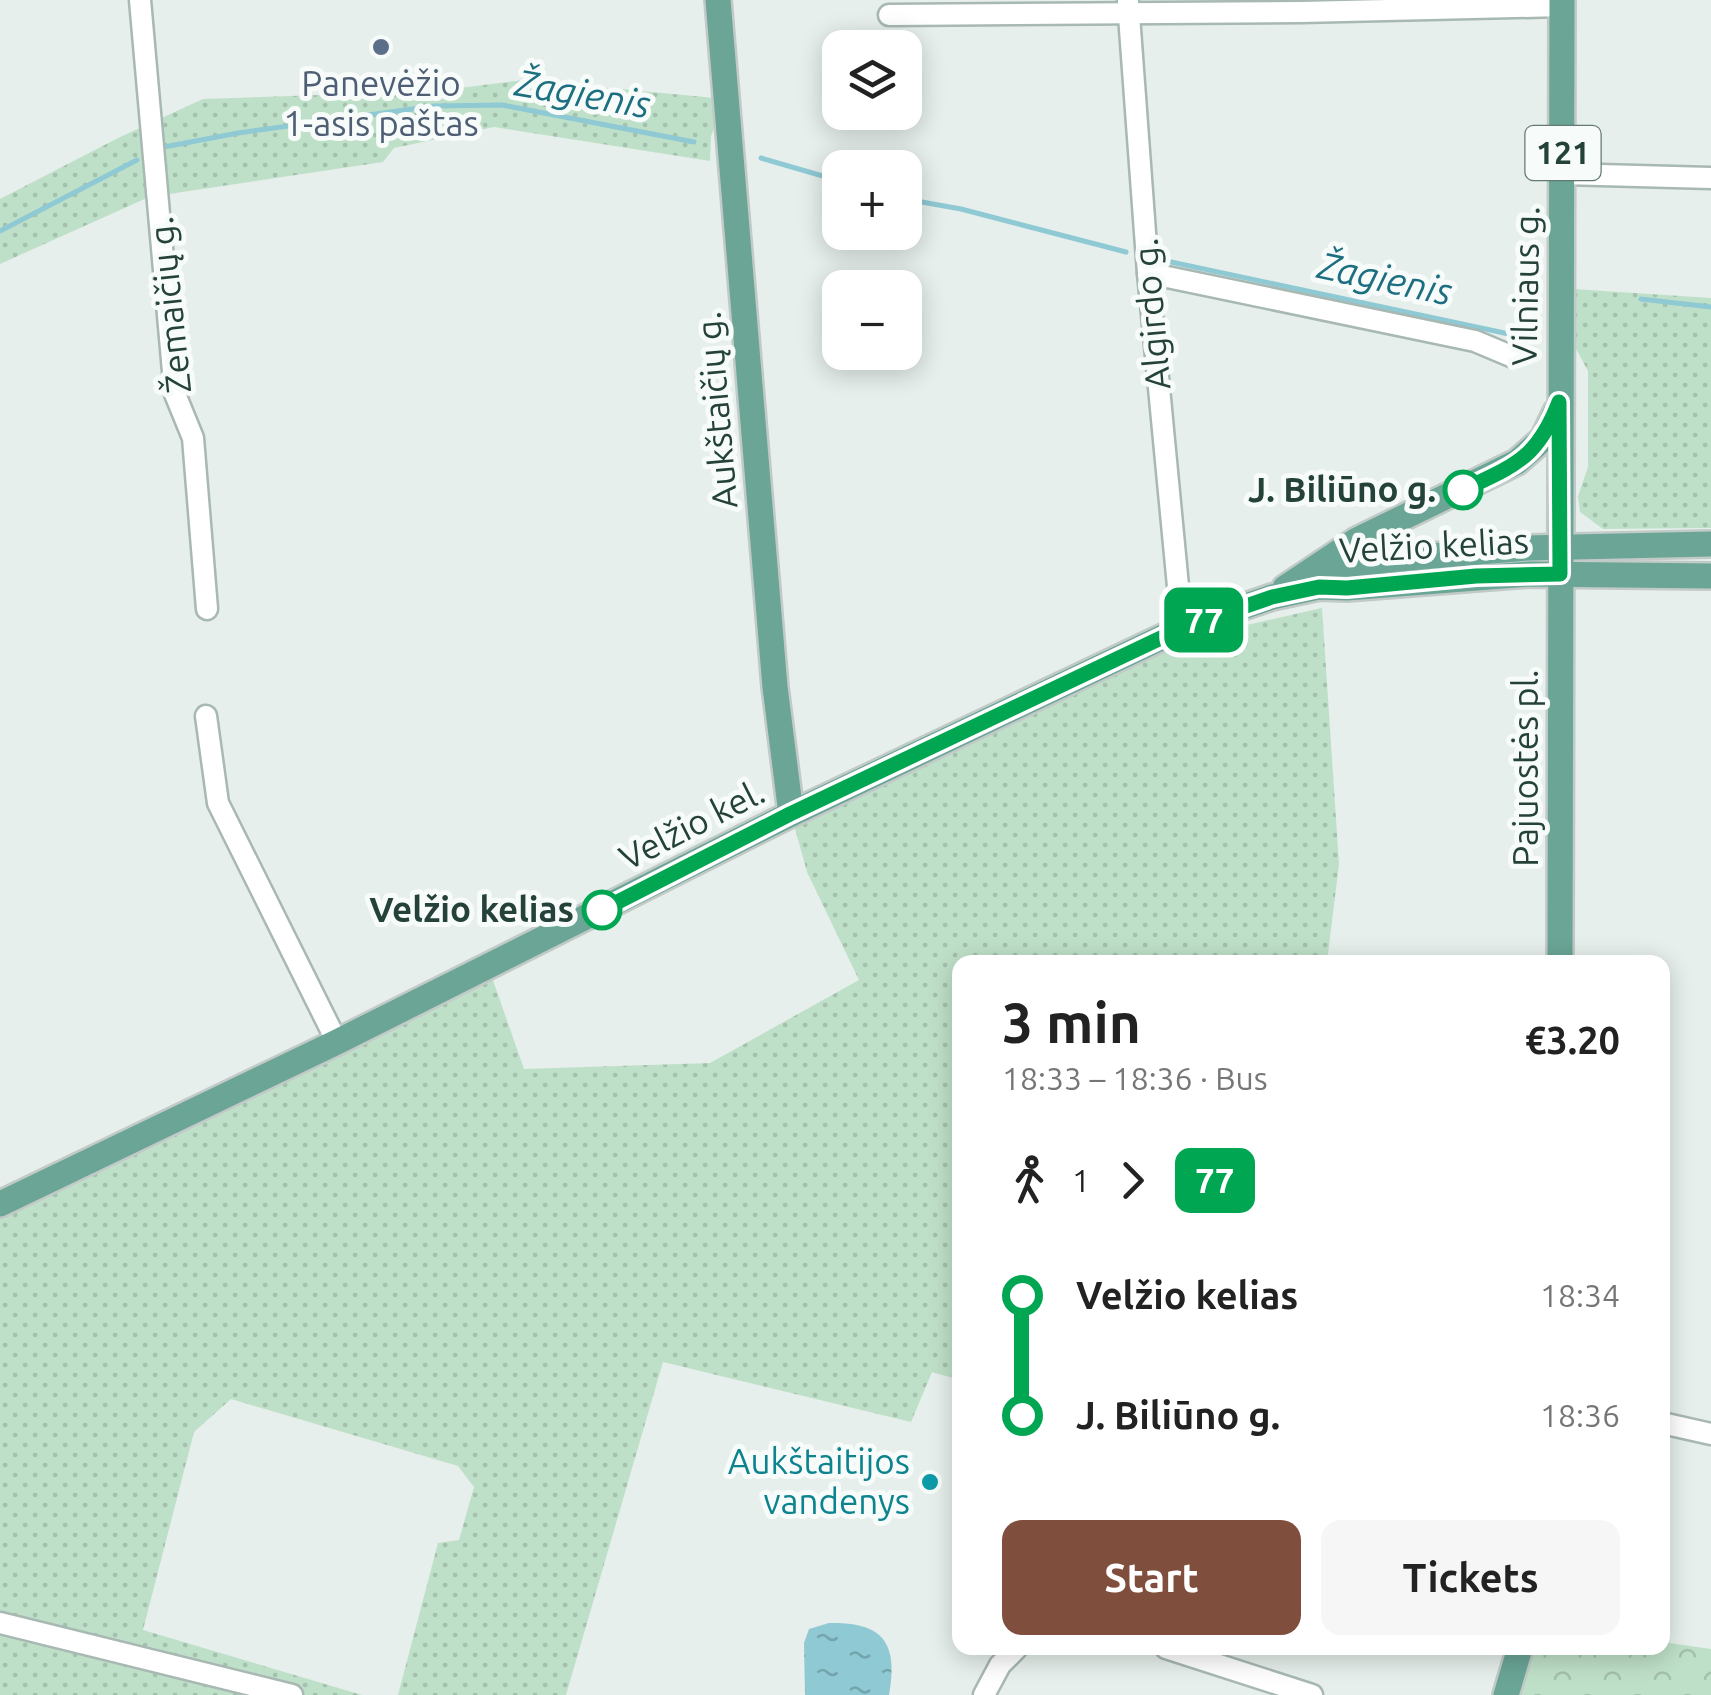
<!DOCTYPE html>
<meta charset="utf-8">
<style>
:root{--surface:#fff;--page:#f6f6f6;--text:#222;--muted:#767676;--accent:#804e3d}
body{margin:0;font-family:Ubuntu,sans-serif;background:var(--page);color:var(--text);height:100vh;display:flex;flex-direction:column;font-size:38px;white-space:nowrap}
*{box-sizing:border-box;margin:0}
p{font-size:32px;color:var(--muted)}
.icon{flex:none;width:55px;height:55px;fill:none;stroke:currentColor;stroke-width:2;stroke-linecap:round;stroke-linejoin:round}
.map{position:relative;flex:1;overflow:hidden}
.side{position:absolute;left:952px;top:955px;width:718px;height:700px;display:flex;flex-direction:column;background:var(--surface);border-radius:20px;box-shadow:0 5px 25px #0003}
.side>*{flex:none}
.badge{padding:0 20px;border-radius:15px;font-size:35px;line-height:65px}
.controls{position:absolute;left:822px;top:30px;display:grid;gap:20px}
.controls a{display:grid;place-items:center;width:100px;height:100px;border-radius:20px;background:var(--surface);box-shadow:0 5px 25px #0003;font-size:50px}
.map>.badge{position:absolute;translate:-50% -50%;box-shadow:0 0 0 5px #fff}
.legs{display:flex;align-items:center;gap:15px;height:110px;padding:0 50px;font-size:32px}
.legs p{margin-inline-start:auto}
.head{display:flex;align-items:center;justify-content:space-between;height:170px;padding:0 50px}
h1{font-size:55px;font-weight:600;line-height:75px}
.action{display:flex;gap:20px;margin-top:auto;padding:20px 50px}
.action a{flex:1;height:115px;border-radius:20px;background:var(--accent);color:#fff;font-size:40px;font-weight:600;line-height:115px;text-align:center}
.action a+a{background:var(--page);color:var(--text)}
ul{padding:0 50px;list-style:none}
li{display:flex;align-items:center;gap:35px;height:120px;font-size:38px}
li i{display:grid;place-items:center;width:15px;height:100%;margin:0 12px;background:currentColor}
li i::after{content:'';width:25px;height:25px;margin:-12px;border:8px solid;border-radius:50%;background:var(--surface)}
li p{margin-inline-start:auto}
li:first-child i{background:linear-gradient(#0000 50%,currentColor 0)}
li:last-child i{background:linear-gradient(currentColor 50%,#0000 0)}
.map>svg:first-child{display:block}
.grass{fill:url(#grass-dots)}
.forest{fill:url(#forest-crowns)}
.water{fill:url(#water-ripples)}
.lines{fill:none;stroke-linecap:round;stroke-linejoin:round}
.stream{stroke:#8ec9d4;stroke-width:5}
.minor-casing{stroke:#a8b8b2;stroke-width:25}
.major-casing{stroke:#c2cac8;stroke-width:30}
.minor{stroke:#fff;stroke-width:20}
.major{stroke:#6aa596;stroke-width:25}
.line-1-casing{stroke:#fff;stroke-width:22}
.line-1{stroke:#00a651;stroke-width:15}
.service-dot{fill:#5c6f8a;stroke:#f7fbf9;stroke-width:4}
.stop-1-dot{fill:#fff;stroke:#00a651;stroke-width:5}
.culture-dot{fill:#0f9aa8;stroke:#f7fbf9;stroke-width:4}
.labels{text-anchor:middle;stroke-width:10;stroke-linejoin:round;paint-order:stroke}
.shield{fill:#f7fbf9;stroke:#637a73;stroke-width:2.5}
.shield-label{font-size:32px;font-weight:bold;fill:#24423a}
.service-label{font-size:35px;fill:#4e5e75;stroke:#f7fbf9}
.street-label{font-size:35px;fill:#24423a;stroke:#f7fbf9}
.stop-label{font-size:35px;font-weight:bold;fill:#24423a;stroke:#f7fbf9;text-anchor:end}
.culture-label{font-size:35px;fill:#0d838f;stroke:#f7fbf9;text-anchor:end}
.water-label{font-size:38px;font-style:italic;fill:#1c6f80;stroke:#f7fbf9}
</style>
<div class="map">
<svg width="1711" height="1695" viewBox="0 0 1711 1695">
<defs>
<pattern id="grass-dots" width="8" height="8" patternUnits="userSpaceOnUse" patternTransform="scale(2.5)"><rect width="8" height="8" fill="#bfe0c8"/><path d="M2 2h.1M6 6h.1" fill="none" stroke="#a4c1ad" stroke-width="1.8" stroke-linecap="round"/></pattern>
<pattern id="forest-crowns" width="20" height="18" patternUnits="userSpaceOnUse" patternTransform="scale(2.5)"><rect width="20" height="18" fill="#bfe0c8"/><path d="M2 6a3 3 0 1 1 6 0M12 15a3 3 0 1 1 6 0" fill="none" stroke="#a4c1ad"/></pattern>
<pattern id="water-ripples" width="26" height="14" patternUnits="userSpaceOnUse" patternTransform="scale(2.5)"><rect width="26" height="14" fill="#8ec9d4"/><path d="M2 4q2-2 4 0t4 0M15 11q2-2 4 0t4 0" fill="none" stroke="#74a5ad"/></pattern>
</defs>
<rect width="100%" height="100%" fill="#e6efeb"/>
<!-- grass -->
<g class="grass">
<path d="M523,80L726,99L711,136L710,161L494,127L394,148L383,162L149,197L0,264V199L118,138L203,99L436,91Z"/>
<path d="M1573,289L1711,298V528L1603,529L1580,512L1578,496L1588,467V371L1574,345Z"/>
<path d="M1322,608L1339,864L1327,962H960V1380L932,1372L911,1422L663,1362L566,1695H398L438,1543L459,1540L474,1487L458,1466L231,1399L194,1432L143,1630L362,1695H0V1200L488,966L524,1069L710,1063L859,980L807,872L791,814L1157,651L1224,630Z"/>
</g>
<!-- forest -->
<path class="forest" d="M1663,1642L1711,1649V1695H1516L1535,1648H1662Z"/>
<!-- water -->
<path class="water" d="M829,1623C884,1622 898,1643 889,1695H805L804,1643L809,1629Z"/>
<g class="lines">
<!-- stream -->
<g class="stream">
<path d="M164,147L238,133L434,106L502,105L694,142"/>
<path d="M761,158L840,181"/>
<path d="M905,199L961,209L1126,252"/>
<path d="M0,231L137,160"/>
<path d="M1171,262L1528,338"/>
<path d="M1641,299L1711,307"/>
</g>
<defs>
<g id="minor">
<path d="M140,0L175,394L193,438L207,609"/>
<path d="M1128,2L1148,273L1182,628"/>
<path d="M889,15L1301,12L1562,6"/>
<path d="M1563,174L1711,178"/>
<path d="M1148,273L1475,341L1513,357"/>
<path d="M206,716L218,803L337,1042"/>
<path d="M1662,1423L1711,1434"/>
<path d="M0,1623L292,1695"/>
<path d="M1166,1648L1312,1695"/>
<path d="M984,1695L1000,1665L1017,1648"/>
</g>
<g id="major">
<path d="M718,0L775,687L791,814"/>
<path d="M1319,587L1344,572L1385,560L1527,548L1711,544"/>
<path d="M1285,588L1357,540L1517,462L1543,439L1556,412"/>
<path d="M1560,962L1562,0"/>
<path d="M0,1204L337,1042L791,814L1182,628L1272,597L1319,587L1347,588L1530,574L1711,576"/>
<path d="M1506,1695L1520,1648"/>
</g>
</defs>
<!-- minor casing -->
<use href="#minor" class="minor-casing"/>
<!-- major casing -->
<use href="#major" class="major-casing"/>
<!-- minor -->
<use href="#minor" class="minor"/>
<!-- major -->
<use href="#major" class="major"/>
</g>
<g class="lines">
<defs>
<path id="line-1" d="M602,910L790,814L1182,628L1272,597L1319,587L1347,588L1476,576L1560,574L1559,402C1537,459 1515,465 1463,490"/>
</defs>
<!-- line-1 casing -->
<use href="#line-1" class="line-1-casing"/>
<!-- line-1 -->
<use href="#line-1" class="line-1"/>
</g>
<!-- markers -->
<circle class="service-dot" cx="381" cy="47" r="10"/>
<g class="stop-1-dot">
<circle cx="1463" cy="490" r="18"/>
<circle cx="602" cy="910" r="18"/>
</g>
<circle class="culture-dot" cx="930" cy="1482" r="10"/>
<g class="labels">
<!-- shield labels -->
<rect class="shield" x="1525.5" y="126" width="75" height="54" rx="8"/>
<g class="shield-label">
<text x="1563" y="164">121</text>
</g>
<!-- service labels -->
<g class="service-label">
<text x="381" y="96">Panevėžio<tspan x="381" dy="40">1-asis paštas</tspan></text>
</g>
<!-- street labels -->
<g class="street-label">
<text transform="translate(1526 286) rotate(-89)" y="12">Vilniaus g.</text>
<text transform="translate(170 305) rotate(-96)" y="12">Žemaičių g.</text>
<text transform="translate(1152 314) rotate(-95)" y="12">Algirdo g.</text>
<text transform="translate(717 410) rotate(-95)" y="12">Aukštaičių g.</text>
<text transform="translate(1434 546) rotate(-3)" y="12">Velžio kelias</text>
<text transform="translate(1526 768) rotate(-90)" y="12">Pajuostės pl.</text>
<text transform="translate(692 825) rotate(-27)" y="12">Velžio kel.</text>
</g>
<!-- stop labels -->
<g class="stop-label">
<text x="1436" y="502">J. Biliūno g.</text>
<text x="574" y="922">Velžio kelias</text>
</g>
<!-- culture labels -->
<g class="culture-label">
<text x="910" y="1474">Aukštaitijos<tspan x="910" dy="40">vandenys</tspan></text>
</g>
<!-- water labels -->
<g class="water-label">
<text transform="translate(583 94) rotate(10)" y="13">Žagienis</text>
<text transform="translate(1385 279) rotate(12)" y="13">Žagienis</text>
</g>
</g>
</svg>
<div class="controls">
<a><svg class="icon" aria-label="layers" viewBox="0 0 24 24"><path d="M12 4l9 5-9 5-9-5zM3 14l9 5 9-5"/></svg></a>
<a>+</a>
<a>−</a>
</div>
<b class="badge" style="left:1204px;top:620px;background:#00a651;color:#fff">77</b>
<section class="side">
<div class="head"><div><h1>3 min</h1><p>18:33 – 18:36 · Bus</p></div><b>€3.20</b></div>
<div class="legs"><svg class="icon" aria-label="walk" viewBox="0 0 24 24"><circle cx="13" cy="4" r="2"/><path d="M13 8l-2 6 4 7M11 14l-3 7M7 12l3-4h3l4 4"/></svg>1<svg class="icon" aria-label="forward" viewBox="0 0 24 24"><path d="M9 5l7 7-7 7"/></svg><b class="badge" style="background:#00a651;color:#fff">77</b></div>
<ul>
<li><i style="color:#00a651"></i><b>Velžio kelias</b><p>18:34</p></li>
<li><i style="color:#00a651"></i><b>J. Biliūno g.</b><p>18:36</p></li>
</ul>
<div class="action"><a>Start</a><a>Tickets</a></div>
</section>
</div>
